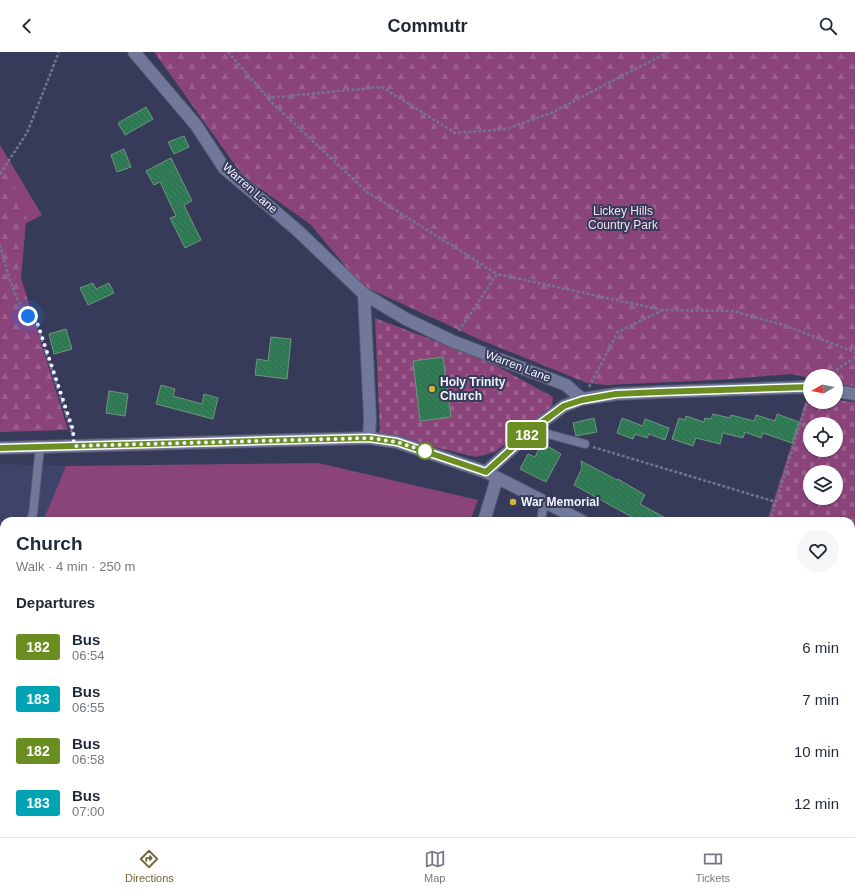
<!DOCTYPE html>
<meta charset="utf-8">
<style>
:root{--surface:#fff;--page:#f6f6f7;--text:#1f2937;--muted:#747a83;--line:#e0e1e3;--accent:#706937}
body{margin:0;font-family:Helvetica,sans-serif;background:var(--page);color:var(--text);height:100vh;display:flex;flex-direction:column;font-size:15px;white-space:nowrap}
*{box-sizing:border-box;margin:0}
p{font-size:13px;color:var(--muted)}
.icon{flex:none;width:22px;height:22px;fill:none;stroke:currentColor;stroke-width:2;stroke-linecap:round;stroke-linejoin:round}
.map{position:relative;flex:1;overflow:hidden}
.details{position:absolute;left:0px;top:465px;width:855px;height:320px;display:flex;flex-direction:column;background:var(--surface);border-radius:12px 12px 0 0;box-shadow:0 1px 3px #0004}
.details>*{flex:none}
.badge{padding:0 8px;border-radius:3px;font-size:14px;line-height:26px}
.needle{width:26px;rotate:260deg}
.tools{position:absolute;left:803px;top:317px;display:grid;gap:8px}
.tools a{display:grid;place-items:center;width:40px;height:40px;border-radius:50%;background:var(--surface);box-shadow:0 1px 3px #0004;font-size:20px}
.you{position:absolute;width:20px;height:20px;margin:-10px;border:3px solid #fff;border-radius:50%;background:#1a73e8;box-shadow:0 0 0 6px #1a73e833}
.map>.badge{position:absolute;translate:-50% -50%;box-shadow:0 0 0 2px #fff}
h2{padding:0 16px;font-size:15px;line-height:36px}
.round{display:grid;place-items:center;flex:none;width:42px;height:42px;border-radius:21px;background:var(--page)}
.headline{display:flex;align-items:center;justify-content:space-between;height:68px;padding:0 16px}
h1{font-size:19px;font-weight:700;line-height:30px}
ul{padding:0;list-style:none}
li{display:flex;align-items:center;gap:12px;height:52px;padding:0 16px}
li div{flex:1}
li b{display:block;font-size:15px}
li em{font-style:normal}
li .badge{min-width:44px;font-weight:700;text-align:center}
header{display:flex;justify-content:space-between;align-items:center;height:52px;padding:0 16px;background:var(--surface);font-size:18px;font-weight:700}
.menu{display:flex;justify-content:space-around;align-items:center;height:56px;border-top:1px solid var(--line);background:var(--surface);font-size:11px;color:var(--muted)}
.menu a{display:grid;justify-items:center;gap:2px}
.menu .active{color:var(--accent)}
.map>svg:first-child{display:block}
.built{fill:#3e4469}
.green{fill:#8a447a}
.forest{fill:url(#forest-firs)}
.cemetery{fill:url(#cemetery-stones);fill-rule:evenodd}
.building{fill:url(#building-back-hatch);stroke:#71957f}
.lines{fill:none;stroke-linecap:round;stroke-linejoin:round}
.lane-casing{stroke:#55586f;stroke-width:10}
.street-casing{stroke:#55586f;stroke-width:14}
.secondary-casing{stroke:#55586f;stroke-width:14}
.path{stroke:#72768f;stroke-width:2.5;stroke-dasharray:3 2;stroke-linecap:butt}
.lane{stroke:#72789a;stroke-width:8}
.street{stroke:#72789a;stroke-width:12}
.secondary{stroke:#72789a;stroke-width:12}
.line-casing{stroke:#fff;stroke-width:9}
.line{stroke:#6b8e23;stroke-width:6}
.walk{stroke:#f1f3ff;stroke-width:4;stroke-dasharray:0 7.2}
.poi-dot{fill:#d2b736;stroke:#363b59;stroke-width:1.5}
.stop-dot{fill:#fff;stroke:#6b8e23;stroke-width:2}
.labels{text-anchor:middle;stroke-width:4;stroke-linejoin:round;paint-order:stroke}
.street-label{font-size:12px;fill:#f1f3ff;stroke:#363b59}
.park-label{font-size:12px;fill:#f4dcec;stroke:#363b59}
.poi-label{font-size:12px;font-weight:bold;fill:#f1f3ff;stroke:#363b59;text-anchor:start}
</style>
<header><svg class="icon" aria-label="back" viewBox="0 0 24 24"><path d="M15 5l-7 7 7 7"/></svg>Commutr<svg class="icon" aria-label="search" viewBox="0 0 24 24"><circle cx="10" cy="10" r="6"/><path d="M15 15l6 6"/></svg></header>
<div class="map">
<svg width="855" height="785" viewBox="0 0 855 785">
<defs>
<pattern id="forest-firs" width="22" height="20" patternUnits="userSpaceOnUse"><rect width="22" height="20" fill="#8a447a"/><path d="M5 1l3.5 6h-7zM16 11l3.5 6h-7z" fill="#9b5f8e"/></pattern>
<pattern id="cemetery-stones" width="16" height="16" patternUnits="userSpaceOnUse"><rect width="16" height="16" fill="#8a447a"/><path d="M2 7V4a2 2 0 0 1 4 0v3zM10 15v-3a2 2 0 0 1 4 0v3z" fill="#9b5f8e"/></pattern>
<pattern id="building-back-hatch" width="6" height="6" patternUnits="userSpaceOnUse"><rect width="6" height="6" fill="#298154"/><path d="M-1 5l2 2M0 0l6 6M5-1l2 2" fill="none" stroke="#386550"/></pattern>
</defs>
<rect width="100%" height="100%" fill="#363b59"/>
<!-- built -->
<path class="built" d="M0,412L66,414L43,469H4V715H0Z"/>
<!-- green -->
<g class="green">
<path d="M0,93L42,163L0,185Z"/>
<path d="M318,411L478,448L470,469H43L66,414Z"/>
<rect x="244" y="781" width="134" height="4"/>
<path d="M561,781H694L702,785H571Z"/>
</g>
<!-- forest -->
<g class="forest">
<path d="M154,0H855V335L836,331V324H810V326L791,322L717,328L606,333L587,331L483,289L361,233L311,173L243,124Z"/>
<path d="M0,109L27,158L21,226L68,378L0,380Z"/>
<path d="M851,681L855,685V785H702L694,781H851Z"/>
<path d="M0,715H4V781H244V785H0Z"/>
<path d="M402,781H561L571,785H401Z"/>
</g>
<!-- cemetery -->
<g class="cemetery">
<path d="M375,266L486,308L553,345L552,354L495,400L476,405L380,382Z"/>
<path d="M807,345H810V350H836V348L855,350V525L851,533V469H767ZM810,372H836V398H810ZM810,420H836V446H810Z"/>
</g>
<!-- building -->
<g class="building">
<path d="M146,55L153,67L125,83L118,71Z"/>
<path d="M184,84L189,95L174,102L168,90Z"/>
<path d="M124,97L131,115L117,120L111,103Z"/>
<path d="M171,106L192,149L184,153L201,188L185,196L170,166L176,164L160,130L154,133L146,119Z"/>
<path d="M93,231L96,237L109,231L114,241L88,253L80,236Z"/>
<path d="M66,277L72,297L54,302L49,282Z"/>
<path d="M271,285L291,287L287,327L255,323L257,307L268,309Z"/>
<path d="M443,305L451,365L420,369L413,309Z"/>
<path d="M161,333L175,337L173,344L202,352L204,342L218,346L213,367L156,352Z"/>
<path d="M109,339L128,342L125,364L106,361Z"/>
<path d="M713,362L730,366L731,363L754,369L756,363L775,369L777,362L799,370L792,391L763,381L761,386L745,380L743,386L723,381L720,392L696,386L693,394L672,387L679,366L685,368L686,364L704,370L705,366L711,367Z"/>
<path d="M594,366L597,380L576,384L573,371Z"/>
<path d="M622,366L643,374L645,367L669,376L665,388L649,382L647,386L635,382L633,387L617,381Z"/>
<path d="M542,391L561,402L546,430L520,417L528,402L535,405Z"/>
<path d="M581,409L617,428L618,427L645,443L640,452L671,469H639L574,433L582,416Z"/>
</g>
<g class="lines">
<defs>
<g id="lane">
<path d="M533,378L585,392"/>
<path d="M30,469L33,462L40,395"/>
<path d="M541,469L544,450"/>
<path d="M0,508L4,506"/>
</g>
<g id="street">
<path d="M134,0L196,73L224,116L297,178L364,242L370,366L369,386"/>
<path d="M364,242L406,267L452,289L566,333L582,347"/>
<path d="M484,469L497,426"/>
<path d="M390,785L391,781"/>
</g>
<g id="secondary">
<path d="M836,339L855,342"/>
<path d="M0,396L369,386L397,390L486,420L582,469"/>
<path d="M486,420L537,374L564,354L582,347L616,342L660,340L810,335"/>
<path d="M851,657L855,660"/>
</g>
</defs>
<!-- lane casing -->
<use href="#lane" class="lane-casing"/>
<!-- street casing -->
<use href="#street" class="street-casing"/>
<!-- secondary casing -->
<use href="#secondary" class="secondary-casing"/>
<!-- path -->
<g class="path">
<path d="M228,0L268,46L382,35L455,81L507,77L551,61L668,0"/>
<path d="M268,47L367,140L497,222"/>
<path d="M0,122L27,81L59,0"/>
<path d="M0,193C6,213 15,259 35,267L73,384"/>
<path d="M459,279L497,222L662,258"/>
<path d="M828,324L855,305"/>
<path d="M589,335L618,280L663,258L733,259L780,272L855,300"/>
<path d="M593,395L776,450"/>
<path d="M770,469L808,347"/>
<path d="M851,752L855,747"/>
<path d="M577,785L580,781"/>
<path d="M632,785L634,781"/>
<path d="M832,785L834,781"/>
</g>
<!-- lane -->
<use href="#lane" class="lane"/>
<!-- street -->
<use href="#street" class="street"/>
<!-- secondary -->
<use href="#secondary" class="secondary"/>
</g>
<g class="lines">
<defs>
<path id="line" d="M0,396L369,386L397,390L486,420L537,374L564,354L582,348L616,342L660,340L810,335"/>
</defs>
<!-- line casing -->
<use href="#line" class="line-casing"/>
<!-- line -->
<use href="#line" class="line"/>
<!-- walk -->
<path class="walk" d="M28,264L36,267L73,378L74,394L369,386L397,390L425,399"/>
</g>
<!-- markers -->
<g class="poi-dot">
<circle cx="432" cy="337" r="4"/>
<circle cx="513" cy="450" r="4"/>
</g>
<circle class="stop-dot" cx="425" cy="399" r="8"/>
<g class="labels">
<!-- street labels -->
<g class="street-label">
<text transform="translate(250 136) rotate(42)" y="4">Warren Lane</text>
<text transform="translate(518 314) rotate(21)" y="4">Warren Lane</text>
</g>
<!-- park labels -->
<g class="park-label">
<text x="623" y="163">Lickey Hills<tspan x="623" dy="14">Country Park</tspan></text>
</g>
<!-- poi labels -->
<g class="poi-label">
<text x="440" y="334">Holy Trinity<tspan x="440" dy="14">Church</tspan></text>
<text x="521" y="454">War Memorial</text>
</g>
</g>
</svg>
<div class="tools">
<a><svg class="needle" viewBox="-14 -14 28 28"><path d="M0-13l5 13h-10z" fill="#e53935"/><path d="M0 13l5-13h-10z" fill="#747a83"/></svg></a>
<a><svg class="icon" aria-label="locate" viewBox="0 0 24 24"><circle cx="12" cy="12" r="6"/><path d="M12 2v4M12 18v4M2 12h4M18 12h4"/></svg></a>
<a><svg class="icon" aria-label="layers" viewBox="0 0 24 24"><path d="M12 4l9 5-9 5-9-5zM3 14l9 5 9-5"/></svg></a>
</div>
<div class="you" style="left:28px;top:264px"></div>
<b class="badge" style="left:527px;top:383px;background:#6b8e23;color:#fff">182</b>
<section class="details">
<div class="headline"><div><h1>Church</h1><p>Walk · 4 min · 250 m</p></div><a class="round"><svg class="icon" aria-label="heart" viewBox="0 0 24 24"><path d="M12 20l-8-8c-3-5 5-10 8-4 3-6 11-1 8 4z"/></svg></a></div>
<h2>Departures</h2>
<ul>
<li><span class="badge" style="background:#6b8e23;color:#fff">182</span><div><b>Bus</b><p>06:54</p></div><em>6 min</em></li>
<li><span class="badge" style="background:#00a3b4;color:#fff">183</span><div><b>Bus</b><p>06:55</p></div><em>7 min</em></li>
<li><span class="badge" style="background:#6b8e23;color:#fff">182</span><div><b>Bus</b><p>06:58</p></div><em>10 min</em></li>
<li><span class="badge" style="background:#00a3b4;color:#fff">183</span><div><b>Bus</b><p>07:00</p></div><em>12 min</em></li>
</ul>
</section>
</div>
<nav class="menu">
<a class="active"><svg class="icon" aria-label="directions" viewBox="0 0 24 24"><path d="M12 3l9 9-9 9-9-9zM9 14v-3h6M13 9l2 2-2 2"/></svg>Directions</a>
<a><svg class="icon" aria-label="map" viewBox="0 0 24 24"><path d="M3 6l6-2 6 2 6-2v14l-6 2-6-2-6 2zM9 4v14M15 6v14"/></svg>Map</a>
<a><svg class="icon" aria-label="tickets" viewBox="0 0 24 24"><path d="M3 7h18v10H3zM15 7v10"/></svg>Tickets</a>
</nav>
